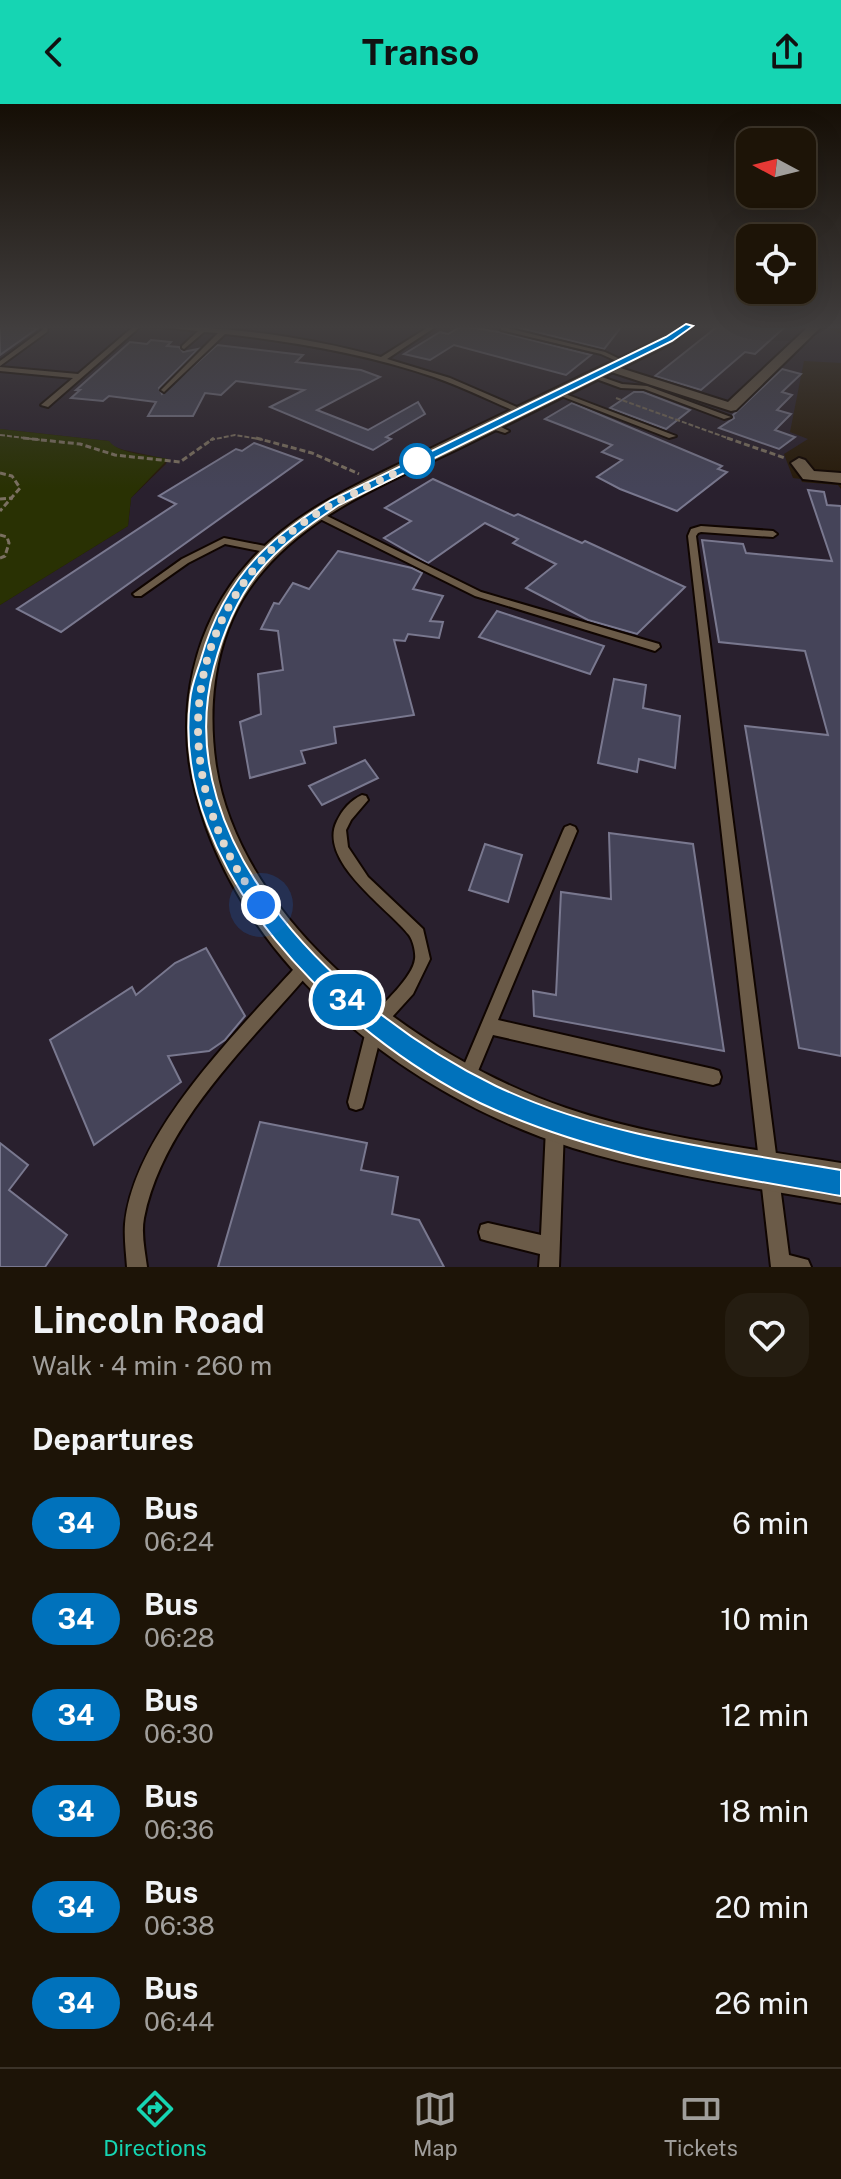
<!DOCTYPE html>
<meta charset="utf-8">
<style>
:root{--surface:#1d1407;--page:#251d11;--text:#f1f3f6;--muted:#a09e9b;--line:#3b3328;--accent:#16d5b3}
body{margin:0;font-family:"Public Sans",sans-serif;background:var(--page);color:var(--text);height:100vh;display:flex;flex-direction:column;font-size:30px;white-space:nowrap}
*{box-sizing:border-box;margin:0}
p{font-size:26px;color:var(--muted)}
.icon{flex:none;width:44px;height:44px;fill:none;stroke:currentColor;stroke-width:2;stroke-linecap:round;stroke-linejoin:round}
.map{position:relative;height:1163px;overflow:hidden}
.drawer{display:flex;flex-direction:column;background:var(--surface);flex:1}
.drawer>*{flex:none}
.badge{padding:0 16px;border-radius:26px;font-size:28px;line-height:52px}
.needle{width:52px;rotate:277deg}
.buttons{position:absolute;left:736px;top:24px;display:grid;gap:16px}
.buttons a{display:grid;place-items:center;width:80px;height:80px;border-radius:16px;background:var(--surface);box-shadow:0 8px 32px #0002,0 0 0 2px var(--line);font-size:40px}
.you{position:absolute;width:40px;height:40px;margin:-20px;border:6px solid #fff;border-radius:50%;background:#1a73e8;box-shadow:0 0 0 12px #1a73e833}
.map>.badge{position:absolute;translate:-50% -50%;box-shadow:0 0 0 4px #fff}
h2{padding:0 32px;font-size:30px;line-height:72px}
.round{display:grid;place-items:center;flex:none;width:84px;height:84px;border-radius:24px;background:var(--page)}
.overview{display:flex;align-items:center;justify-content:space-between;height:136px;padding:0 32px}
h1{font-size:38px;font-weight:700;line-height:60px}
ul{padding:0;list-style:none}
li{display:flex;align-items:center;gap:24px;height:96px;padding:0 32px}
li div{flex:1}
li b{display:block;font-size:30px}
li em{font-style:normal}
li .badge{min-width:88px;font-weight:700;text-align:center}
header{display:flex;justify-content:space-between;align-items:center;height:104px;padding:0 32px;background:var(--accent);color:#111;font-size:36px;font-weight:700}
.menu{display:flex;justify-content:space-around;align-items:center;height:112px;border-top:2px solid var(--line);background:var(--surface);font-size:22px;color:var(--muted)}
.menu a{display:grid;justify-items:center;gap:4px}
.menu .selected{color:var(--accent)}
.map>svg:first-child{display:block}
.industrial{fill:#29202e}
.green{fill:#293103}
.building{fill:#454459;stroke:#79788f;stroke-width:2}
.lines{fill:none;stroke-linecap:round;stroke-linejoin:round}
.service-casing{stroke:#100500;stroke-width:4}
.minor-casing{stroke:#100500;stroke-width:4}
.tertiary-casing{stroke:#100500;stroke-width:4}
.path-far1{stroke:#7b7061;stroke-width:2;stroke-dasharray:5 2;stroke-linecap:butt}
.path{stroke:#7b7061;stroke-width:3;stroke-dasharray:6 3;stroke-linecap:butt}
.service{fill:#6b5b48;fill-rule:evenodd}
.minor{fill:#6b5b48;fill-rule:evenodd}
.tertiary{fill:#6b5b48;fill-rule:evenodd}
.line{fill:#0072bc;stroke:#fff;stroke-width:2}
.walk{stroke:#e2d9ce;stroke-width:8;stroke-dasharray:0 14.4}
.stop-dot{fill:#fff;stroke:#0072bc;stroke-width:4}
</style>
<header><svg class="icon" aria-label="back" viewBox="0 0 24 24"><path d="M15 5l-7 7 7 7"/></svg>Transo<svg class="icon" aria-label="share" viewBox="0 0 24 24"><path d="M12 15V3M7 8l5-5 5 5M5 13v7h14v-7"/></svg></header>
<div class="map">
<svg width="841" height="1163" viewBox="0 0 841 1163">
<rect width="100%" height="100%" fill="#271a09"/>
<!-- industrial -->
<path class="industrial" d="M0,222H832L830,225L841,230V259L804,257L790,328L808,335L784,350L793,374L801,375L802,378L838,381L841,385V1163H0V501L128,422L131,394L166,360L167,355L124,346L112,342L109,337L0,325Z"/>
<!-- green -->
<path class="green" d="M0,325L109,337C120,351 151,351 168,355L131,394L128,422L0,501Z"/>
<!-- building -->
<g class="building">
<path d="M0,222H15L38,224L0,251Z"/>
<path d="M462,222L499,228L591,251L566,271L454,241L430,256L404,250L440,228L448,230Z"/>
<path d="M512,222H622L604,245Z"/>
<path d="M718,222H786L755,250L745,248L701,286L655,272Z"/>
<path d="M151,236L171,238L167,242L179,243L183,248L198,245L159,284L162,290L217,241L303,251L296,258L361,266L380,273L317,306L368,326L418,298L425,310L386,333L391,335L373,346L270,303L304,286L236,277L221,291L205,289L193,312H148L156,298L109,292L103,297L71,294L80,286H76L130,238L147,240Z"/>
<path d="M782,265L801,270L782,288L792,291L777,306L791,310L775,326L795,333L779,345L719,324L734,314L733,311Z"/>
<path d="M634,288H643L690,306L666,325L610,304Z"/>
<path d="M572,299L722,362L718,365L727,368L677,407L620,385L597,373L622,356L602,348L612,341L545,315Z"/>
<path d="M254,339L302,356L61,528L17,505L176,400L159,392L236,345L242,347Z"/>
<path d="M433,375L514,412L518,410L582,439L585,437L685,483L637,530L588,516L526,484L556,460L513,439L518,435L485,419L428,459L384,434L411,417L385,404Z"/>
<path d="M808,386L824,388L827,401L841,402V952L799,944L745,622L828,631L805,547L719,538L702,436L743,440L746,449L832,457Z"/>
<path d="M338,447L412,464L422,469L413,485L443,492L430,517L443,518L439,534L408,530L405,537L394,536L414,611L334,623L336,639L301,647L305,659L250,674L240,618L261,610L258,570L283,566L278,527L261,525L274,499L279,500L293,479L309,485Z"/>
<path d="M497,507L604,542L590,570L479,533Z"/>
<path d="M614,575L646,581L643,604L680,612L675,664L639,655L637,668L598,659Z"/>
<path d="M365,656L378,674L322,701L309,682Z"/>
<path d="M609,729L693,740L724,947L534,912L533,887L556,891L561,788L611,795Z"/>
<path d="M485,740L522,751L508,798L469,786Z"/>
<path d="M206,844L245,912L225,936L209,947L168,952L181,978L94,1041L50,936L132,883L136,891L175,859Z"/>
<path d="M260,1018L367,1039L361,1066L398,1073L392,1110L419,1116L444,1163H218Z"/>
<path d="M0,1039L28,1061L9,1086L67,1131L45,1163H0Z"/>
</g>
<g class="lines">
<defs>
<g id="service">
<path d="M40,222H48L47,228L0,262V257L42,226L43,224Z"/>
<path d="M134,222H141L48,303L41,301L73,274L0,267V263L78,270Z"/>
<path d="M152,222C228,222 307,233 381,253L430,222H437L387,255L450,274L526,307L519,309C491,297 463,283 434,273C366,250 296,238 225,230L164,288L161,286L218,229L204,228L184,245L182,244V242L198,227Z"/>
<path d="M503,223L605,248L626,258L621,259L601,250L501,226V224Z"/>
<path d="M593,270L622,280L647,282L731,313L724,315L644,285L621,284L591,273V271Z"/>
<path d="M556,288H560L676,332L669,334L556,290Z"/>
<path d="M489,320H495L509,327L505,329L489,324Z"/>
<path d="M317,407L481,488L659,540L660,543L655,547L475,492L314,412V408Z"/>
<path d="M701,422L773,427L777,430L773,433L701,428L698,429L696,432L789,1151L808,1156L811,1163H771L688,432L691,425Z"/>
<path d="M224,434L270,443L275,446L270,449L225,440L188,459L141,492H135L133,490L182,455Z"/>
<path d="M362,691L366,692L368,696L351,716L346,726L348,743L368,773L423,825L430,855L413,890L383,923L364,998L362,1004L356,1006L350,1004L348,998L368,919L370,913C383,900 413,873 415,855C416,849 413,836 409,831C388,804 317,757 337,717C342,706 351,696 362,691Z"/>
<path d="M570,721L575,723L577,727L498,916L713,965L719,967L721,973L719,979L713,981L493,931L473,979L467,981L461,979L459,973L563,727L565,723Z"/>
<path d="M306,855L311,857L313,862L311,867C250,939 163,1018 144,1114C141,1130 145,1147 147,1163H127C126,1149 124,1134 125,1120C134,1027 241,924 301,857Z"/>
<path d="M555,1015L561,1018L564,1024L559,1163H539L540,1150L488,1137L481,1135L479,1128L481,1121L488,1119L541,1131L546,1024L549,1018Z"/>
</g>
<g id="minor">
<path d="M809,222H822L736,306L731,307L602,265L614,262L728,298Z"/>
<path d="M799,354L805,356L814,367L841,369V379L803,375L791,359Z"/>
</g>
<path id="tertiary" d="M680,222H695L674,238C603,273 532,308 462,343C392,377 315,406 263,467C216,521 206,594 216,662C241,822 422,955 566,1004C654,1034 749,1044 841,1059V1099C751,1083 661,1071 573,1044C408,992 241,863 196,690C174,609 193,519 250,457C293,409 350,384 407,356C463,329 519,302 575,275C610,258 647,243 680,222Z"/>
</defs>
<!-- service casing -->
<use href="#service" class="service-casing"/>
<!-- minor casing -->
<use href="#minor" class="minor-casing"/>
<!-- tertiary casing -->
<use href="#tertiary" class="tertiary-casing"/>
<!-- path-far1 -->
<g class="path-far1">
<path d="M616,294L733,336"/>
<path d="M0,331L41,336"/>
<path d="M210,336L235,331L265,336"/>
</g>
<!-- path -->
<g class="path">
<path d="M23,334L80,340L115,351L180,358L214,334"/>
<path d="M256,334L312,349L359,370"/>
<path d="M727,334L785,354"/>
<path d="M0,369L12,372L20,384L0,407"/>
<path d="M0,395L13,394"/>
<path d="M0,431L7,433L9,439L5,452L0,454"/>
</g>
<!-- service -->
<use href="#service" class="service"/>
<!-- minor -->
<use href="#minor" class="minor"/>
<!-- tertiary -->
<use href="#tertiary" class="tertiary"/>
</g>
<!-- sky -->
<linearGradient id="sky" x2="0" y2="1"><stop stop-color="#150e05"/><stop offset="0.58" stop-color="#413e3e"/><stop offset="1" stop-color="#413e3e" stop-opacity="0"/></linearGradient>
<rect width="841" height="385" fill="url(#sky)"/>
<!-- line -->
<path class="line" d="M686,220L693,222L672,237L339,401C269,447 236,480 214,563C166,744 348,910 496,982C603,1033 725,1046 841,1066V1092C718,1070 594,1053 480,999C340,931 170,765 190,596C191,582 197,568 201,555C213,512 234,473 268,442C287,424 309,410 331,396L666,233Z"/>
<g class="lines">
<!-- walk -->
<path class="walk" d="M261,801C252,788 242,774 234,760C170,643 191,504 300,421C336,394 378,380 417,357"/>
</g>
<!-- markers -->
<circle class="stop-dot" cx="417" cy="357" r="16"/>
</svg>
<div class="buttons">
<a><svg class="needle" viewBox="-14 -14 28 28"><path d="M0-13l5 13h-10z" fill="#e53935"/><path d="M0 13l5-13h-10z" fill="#a09e9b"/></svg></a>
<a><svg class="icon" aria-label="locate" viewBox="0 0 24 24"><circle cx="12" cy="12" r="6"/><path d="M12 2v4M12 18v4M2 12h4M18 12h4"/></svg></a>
</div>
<div class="you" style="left:261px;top:801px"></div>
<b class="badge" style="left:347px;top:896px;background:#0072bc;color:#fff">34</b>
</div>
<section class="drawer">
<div class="overview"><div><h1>Lincoln Road</h1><p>Walk · 4 min · 260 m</p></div><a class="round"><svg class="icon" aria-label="heart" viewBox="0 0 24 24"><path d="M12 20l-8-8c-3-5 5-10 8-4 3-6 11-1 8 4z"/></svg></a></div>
<h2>Departures</h2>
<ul>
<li><span class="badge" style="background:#0072bc;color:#fff">34</span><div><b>Bus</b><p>06:24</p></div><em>6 min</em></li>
<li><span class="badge" style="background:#0072bc;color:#fff">34</span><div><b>Bus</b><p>06:28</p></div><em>10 min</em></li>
<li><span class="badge" style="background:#0072bc;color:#fff">34</span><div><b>Bus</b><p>06:30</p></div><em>12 min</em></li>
<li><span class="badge" style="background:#0072bc;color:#fff">34</span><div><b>Bus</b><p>06:36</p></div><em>18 min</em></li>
<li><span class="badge" style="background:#0072bc;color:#fff">34</span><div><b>Bus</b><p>06:38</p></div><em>20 min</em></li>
<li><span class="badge" style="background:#0072bc;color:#fff">34</span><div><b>Bus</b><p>06:44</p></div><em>26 min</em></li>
</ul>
</section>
<nav class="menu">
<a class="selected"><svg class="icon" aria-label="directions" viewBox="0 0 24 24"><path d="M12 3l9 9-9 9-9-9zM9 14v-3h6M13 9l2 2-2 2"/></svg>Directions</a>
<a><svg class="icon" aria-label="map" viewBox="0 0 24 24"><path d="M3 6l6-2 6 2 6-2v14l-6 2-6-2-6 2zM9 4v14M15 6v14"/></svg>Map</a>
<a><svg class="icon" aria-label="tickets" viewBox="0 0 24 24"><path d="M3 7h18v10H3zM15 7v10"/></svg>Tickets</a>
</nav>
